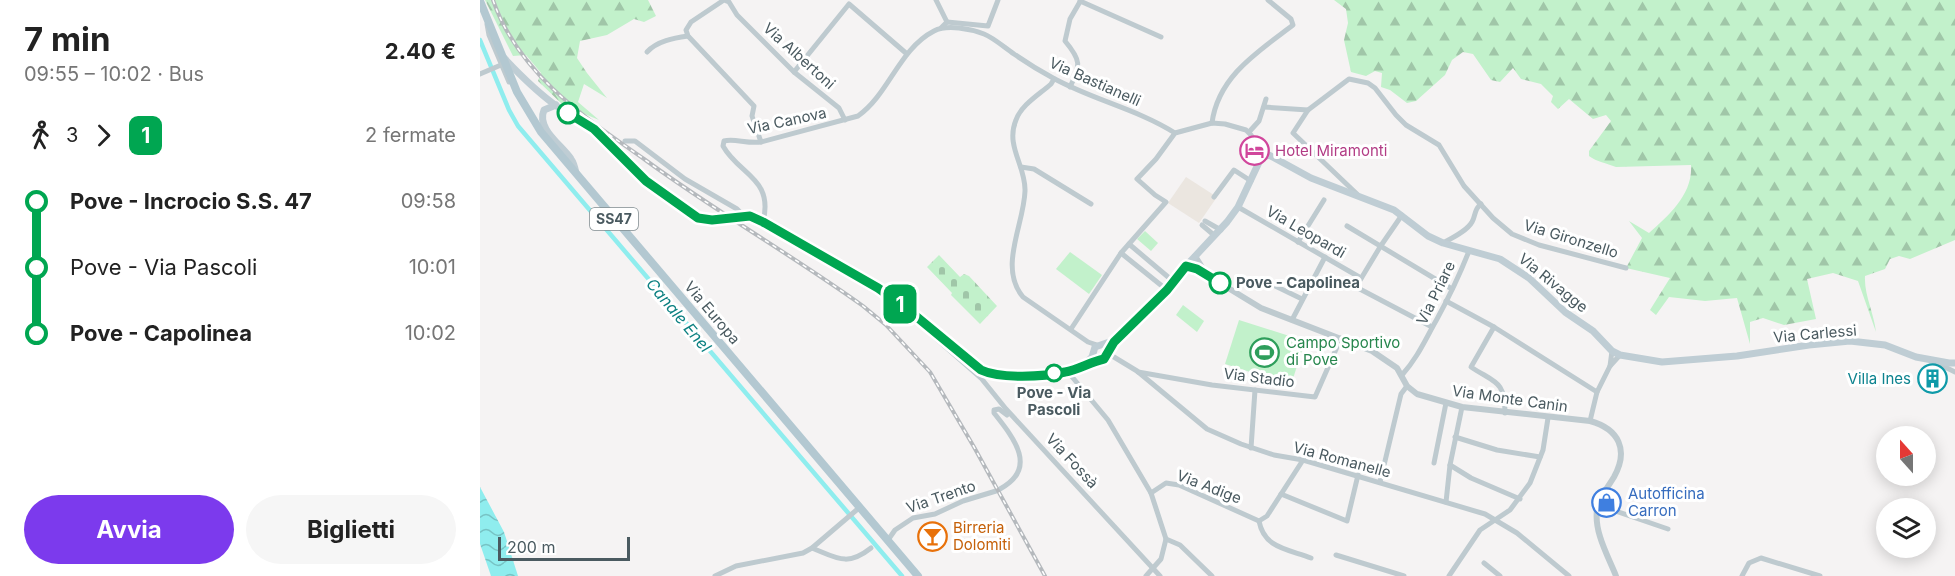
<!DOCTYPE html>
<html lang="it">
<meta charset="utf-8">
<style>
:root{--surface:#fff;--page:#f6f6f6;--text:#222;--muted:#767676;--accent:#7c3aed}
body{margin:0;font-family:Inter,sans-serif;background:var(--page);color:var(--text);height:100vh;display:flex;flex-direction:column;font-size:22px;white-space:nowrap}
*{box-sizing:border-box;margin:0}
p{font-size:20px;color:var(--muted)}
.icon{flex:none;width:33px;height:33px;fill:none;stroke:currentColor;stroke-width:2;stroke-linecap:round;stroke-linejoin:round}
.map{position:relative;flex:1;overflow:hidden}
.details{display:flex;flex-direction:column;background:var(--surface);width:480px}
.details>*{flex:none}
.badge{padding:0 12px;border-radius:9px;font-size:21px;line-height:39px}
.needle{width:39px;rotate:339deg}
.controls{position:absolute;left:1396px;top:426px;display:grid;gap:12px}
.controls a{display:grid;place-items:center;width:60px;height:60px;border-radius:50%;background:var(--surface);box-shadow:0 3px 15px #0003;font-size:30px}
.scale{position:absolute;left:18px;bottom:15px;width:132px;box-sizing:border-box;padding-left:6px;border:3px solid #4a5a60;border-top:0;font-size:16px;line-height:21px;white-space:nowrap;color:#4a5a60;-webkit-text-stroke:4px #fff;paint-order:stroke}
.map>.badge{position:absolute;translate:-50% -50%;box-shadow:0 0 0 3px #fff}
.legs{display:flex;align-items:center;gap:9px;height:66px;padding:0 24px;font-size:20px}
.legs p{margin-inline-start:auto}
.head{display:flex;align-items:center;justify-content:space-between;height:102px;padding:0 24px}
h1{font-size:33px;font-weight:700;line-height:45px}
.button{display:flex;gap:12px;margin-top:auto;padding:12px 24px}
.button a{flex:1;height:69px;border-radius:36px;background:var(--accent);color:#fff;font-size:24px;font-weight:700;line-height:69px;text-align:center}
.button a+a{background:var(--page);color:var(--text)}
ul{padding:0 24px;list-style:none}
li{display:flex;align-items:center;gap:21px;height:66px;font-size:22px}
li i{display:grid;place-items:center;width:9px;height:100%;margin:0 8px;background:currentColor}
li i::after{content:'';width:15px;height:15px;margin:-8px;border:4px solid;border-radius:50%;background:var(--surface)}
li p{margin-inline-start:auto}
li:first-child i{background:linear-gradient(#0000 50%,currentColor 0)}
li:last-child i{background:linear-gradient(currentColor 50%,#0000 0)}
main{display:flex;flex:1;min-height:0}
.map>svg:first-child{display:block}
.commercial{fill:#ebe6e0}
.forest{fill:url(#forest-firs)}
.cemetery{fill:url(#cemetery-stones)}
.pitch{fill:#c2f1cb}
.water{fill:url(#water-waves)}
.lines{fill:none;stroke-linecap:round;stroke-linejoin:round}
.canal{stroke:#8fedee;stroke-width:4.5}
.minor{stroke:#becacf;stroke-width:5}
.tertiary{stroke:#becacf;stroke-width:6}
.secondary{stroke:#bfcdd4;stroke-width:7}
.primary{stroke:#b3c8d1;stroke-width:8}
.rail-casing{stroke:#b5b9bd;stroke-width:4}
.rail{stroke:#fff;stroke-width:1.5;stroke-dasharray:4.5;stroke-linecap:butt}
.secondary-bridge{stroke:#bfcdd4;stroke-width:7}
.line-1-casing{stroke:#fff;stroke-width:14}
.line-1{stroke:#00a651;stroke-width:9}
.stop-1-dot{fill:#fff;stroke:#00a651;stroke-width:3}
.labels{text-anchor:middle;stroke-width:6;stroke-linejoin:round;paint-order:stroke}
.shield{fill:#fff;stroke:#808c90;stroke-width:1.5}
.shield-label{font-size:14px;font-weight:bold;fill:#4a5a60}
.street-label{font-size:15px;fill:#4a5a60;stroke:#fff}
.hotel-label{font-size:15px;fill:#b23c85;stroke:#fff;text-anchor:start}
.stop-label{font-size:15px;font-weight:bold;fill:#4a5a60;stroke:#fff;text-anchor:start}
.leisure-label{font-size:15px;fill:#27864d;stroke:#fff;text-anchor:start}
.culture-label{font-size:15px;fill:#0d838f;stroke:#fff;text-anchor:end}
.shop-label{font-size:15px;fill:#366cbe;stroke:#fff;text-anchor:start}
.food-label{font-size:15px;fill:#c56008;stroke:#fff;text-anchor:start}
.water-label{font-size:16px;font-style:italic;fill:#0d8182;stroke:#fff}
</style>
<main>
<section class="details">
<div class="head"><div><h1>7 min</h1><p>09:55 – 10:02 · Bus</p></div><b>2.40 €</b></div>
<div class="legs"><svg class="icon" aria-label="walk" viewBox="0 0 24 24"><circle cx="13" cy="4" r="2"/><path d="M13 8l-2 6 4 7M11 14l-3 7M7 12l3-4h3l4 4"/></svg>3<svg class="icon" aria-label="forward" viewBox="0 0 24 24"><path d="M9 5l7 7-7 7"/></svg><b class="badge" style="background:#00a651;color:#fff">1</b><p>2 fermate</p></div>
<ul>
<li><i style="color:#00a651"></i><b>Pove - Incrocio S.S. 47</b><p>09:58</p></li>
<li><i style="color:#00a651"></i><span>Pove - Via Pascoli</span><p>10:01</p></li>
<li><i style="color:#00a651"></i><b>Pove - Capolinea</b><p>10:02</p></li>
</ul>
<div class="button"><a>Avvia</a><a>Biglietti</a></div>
</section>
<div class="map">
<svg width="1475" height="576" viewBox="0 0 1475 576">
<defs>
<pattern id="forest-firs" width="22" height="20" patternUnits="userSpaceOnUse" patternTransform="scale(1.5)"><rect width="22" height="20" fill="#c2f1cb"/><path d="M5 1l3.5 6h-7zM16 11l3.5 6h-7z" fill="#a0c6a8"/></pattern>
<pattern id="cemetery-stones" width="16" height="16" patternUnits="userSpaceOnUse" patternTransform="scale(1.5)"><rect width="16" height="16" fill="#c2f1cb"/><path d="M2 7V4a2 2 0 0 1 4 0v3zM10 15v-3a2 2 0 0 1 4 0v3z" fill="#a0c6a8"/></pattern>
<pattern id="water-waves" width="16" height="10" patternUnits="userSpaceOnUse" patternTransform="scale(1.5)"><rect width="16" height="10" fill="#8fedee"/><path d="M0 5q4-4 8 0t8 0" fill="none" stroke="#77c3c4"/></pattern>
</defs>
<rect width="100%" height="100%" fill="#f5f3f3"/>
<!-- commercial -->
<path class="commercial" d="M706,177L737,197L719,223L688,203Z"/>
<!-- forest -->
<g class="forest">
<path d="M5,0H168L176,16L164,22L154,19L127,35L100,41L97,58L107,73L127,98L104,84L98,102L119,120L83,105L58,81L61,73L46,55L33,56Z"/>
<path d="M854,0H1475V240L1430,259L1419,256L1410,259L1405,269L1385,276C1384,295 1394,313 1396,332L1378,281L1353,273L1327,279L1336,319L1304,325L1283,318L1270,322V344L1257,298L1225,301L1189,297L1176,315L1170,310L1190,278L1146,268L1162,238L1149,221L1169,233C1189,215 1213,194 1211,165L1136,167C1126,163 1117,162 1109,156V151L1131,121L1126,115L1113,119L1089,99L1078,109L1071,102L1073,96L1061,84L1041,79L1033,68L1020,82L1011,80L993,54L983,52L972,60L965,75L936,101L927,103L910,90L901,87L902,73L895,71L886,76L871,72L864,40L868,23L866,9Z"/>
</g>
<!-- cemetery -->
<path class="cemetery" d="M459,255L480,277L484,274L489,276L517,306L500,324L471,295L472,293L447,267Z"/>
<!-- pitch -->
<g class="pitch">
<path d="M665,231L678,243L671,251L657,239Z"/>
<path d="M590,252L622,275L609,294L576,269Z"/>
<path d="M703,305L724,321L717,332L696,315Z"/>
<path d="M759,320L825,341L811,385L745,364Z"/>
</g>
<!-- water -->
<path class="water" d="M0,487L24,532L38,576H11L0,544Z"/>
<g class="lines">
<!-- canal -->
<path class="canal" d="M0,40L29,110L38,126L422,576"/>
<!-- minor -->
<g class="minor">
<path d="M456,0L467,22"/>
<path d="M600,1L681,37"/>
<path d="M7,24L9,35L29,82"/>
<path d="M461,28L467,22L508,26L518,0"/>
<path d="M167,52C177,41 194,38 208,36"/>
<path d="M314,72L369,4L427,54"/>
<path d="M0,74L21,65"/>
<path d="M574,79L571,84C560,94 541,105 536,120C525,146 546,166 545,191C544,225 518,267 543,297L608,342L617,345"/>
<path d="M590,87C601,65 601,60 585,41L590,19L601,0"/>
<path d="M784,107L828,110"/>
<path d="M732,123C738,76 779,51 813,25L811,19L788,0"/>
<path d="M769,132L779,121L786,99"/>
<path d="M145,141H155L205,179L257,209L264,216"/>
<path d="M281,142L272,116L274,106L208,36L206,30L211,22L244,0L249,2L257,15L314,72L359,108L365,120"/>
<path d="M541,167L554,169L611,204"/>
<path d="M878,195L813,133L828,110L869,79L888,83L895,88L916,115L926,125L959,145L984,186L1013,218L1032,234L1059,245L1146,268"/>
<path d="M734,197L754,170L771,181"/>
<path d="M758,207L881,278"/>
<path d="M922,215L900,247L876,287L952,327"/>
<path d="M725,221L741,230"/>
<path d="M283,222C294,178 259,175 243,146L244,141C254,138 267,144 281,142L378,116C409,94 419,49 454,31C467,24 491,29 504,34C514,38 525,48 534,54C547,63 560,71 573,78C613,100 657,109 695,133"/>
<path d="M722,225L735,236"/>
<path d="M867,226L972,289"/>
<path d="M818,242L844,200"/>
<path d="M963,243C972,238 987,231 992,222C996,215 994,209 1001,204"/>
<path d="M649,244L694,282"/>
<path d="M641,253L687,290"/>
<path d="M787,282L822,299"/>
<path d="M966,301L1014,327L1117,392"/>
<path d="M812,320L845,257"/>
<path d="M1014,327L991,367C1015,383 1025,380 1025,413"/>
<path d="M451,329V334L501,378L526,409L680,576"/>
<path d="M591,329L641,253L686,202L675,195L657,179L676,159L695,133L732,123L745,124L766,130L771,135L783,157"/>
<path d="M1132,351L1130,366L1140,355"/>
<path d="M629,354L657,371L727,429L761,444L794,455L823,460L1005,514L1037,533L1089,576"/>
<path d="M1455,362L1475,372"/>
<path d="M588,372L628,420L671,493L686,539L681,559L666,576"/>
<path d="M658,372L732,385L835,397L861,338"/>
<path d="M922,375C938,357 945,340 957,319C969,297 980,274 989,251"/>
<path d="M1110,421L1117,392L1130,366"/>
<path d="M975,437L1017,450L1060,457"/>
<path d="M771,448L775,390"/>
<path d="M954,463L966,403"/>
<path d="M970,465L991,478L1040,499"/>
<path d="M900,482L921,394L927,386"/>
<path d="M520,489C559,468 533,437 514,413V410L519,409L527,415"/>
<path d="M671,493L686,483L699,485L779,521L787,516L823,460"/>
<path d="M801,494L867,521L878,475"/>
<path d="M966,502L970,465L982,407"/>
<path d="M1118,505L1188,529"/>
<path d="M779,521C784,548 807,549 831,558"/>
<path d="M686,539L700,545L732,576"/>
<path d="M408,540L415,530L433,518L455,514L483,501L516,491"/>
<path d="M332,548C357,558 367,567 391,548"/>
<path d="M856,555L924,576"/>
<path d="M1004,563L1020,576"/>
<path d="M235,576L256,566L323,553L332,548L380,507"/>
<path d="M969,576L1000,530L1030,510L1050,483L1063,450L1068,418"/>
<path d="M1262,576L1269,563L1281,558L1340,576"/>
</g>
<!-- tertiary -->
<g class="tertiary">
<path d="M715,256L725,272"/>
<path d="M706,266L717,269L781,308L892,351L917,368L927,386L937,394L982,407L1110,421C1139,429 1149,450 1134,477C1128,487 1118,499 1117,510C1114,532 1128,556 1136,576"/>
</g>
<!-- secondary -->
<g class="secondary">
<path d="M24,58C40,75 58,93 78,107C91,116 105,122 117,132C151,159 194,223 241,220"/>
<path d="M76,105L64,110C56,129 82,145 91,159C94,163 95,168 96,173"/>
<path d="M260,216H270L283,222L398,288L426,308L501,370L510,374L525,376L582,373L626,358L637,339L687,290L706,266L747,222L758,207L781,158L789,155L831,178L914,210L948,236L963,243L1020,259L1049,278L1085,312L1113,331L1132,351L1140,355L1182,362L1257,356L1329,345L1370,341L1405,345L1436,357L1469,363H1475"/>
<path d="M607,362L612,357L615,347L635,340"/>
</g>
<!-- primary -->
<path class="primary" d="M0,1L37,92L61,132L438,576"/>
<defs>
<path id="rail" d="M13,0C38,73 104,117 164,159C235,211 312,255 383,306L406,325L450,372L494,447L565,576"/>
</defs>
<!-- rail casing -->
<use href="#rail" class="rail-casing"/>
<!-- rail -->
<use href="#rail" class="rail"/>
<!-- secondary-bridge -->
<path class="secondary-bridge" d="M241,220L260,216"/>
</g>
<g class="lines">
<defs>
<path id="line-1" d="M88,113L114,129L166,181L218,218L232,220L270,216L283,222L398,288L426,308L501,370C520,379 564,377 585,372C598,370 610,362 624,359L634,342L687,290L706,266L717,269L740,283"/>
</defs>
<!-- line-1 casing -->
<use href="#line-1" class="line-1-casing"/>
<!-- line-1 -->
<use href="#line-1" class="line-1"/>
</g>
<!-- icons -->
<defs>
<symbol id="hotel-ring" viewBox="-11 -11 22 22"><circle r="9.5" fill="#fff" stroke="#d1479c" stroke-width="1.5"/><path d="M-6-4.5h1.5V1H6V5H4.5V3h-9V5H-6ZM-4 0a1.8 1.8 0 1 1 3.6 0ZM.5 0V-2.5h3Q6-2.5 6 0Z" fill="#d1479c"/></symbol>
<symbol id="stadium-ring" viewBox="-11 -11 22 22"><circle r="9.5" fill="#fff" stroke="#2e9e5b" stroke-width="1.5"/><path d="M0-5a6.5 5 0 1 0 0 10a6.5 5 0 1 0 0-10ZM-3.5-1.8h7v3.6h-7Z" fill="#2e9e5b"/></symbol>
<symbol id="building-ring" viewBox="-11 -11 22 22"><circle r="9.5" fill="#fff" stroke="#0f9aa8" stroke-width="1.5"/><path d="M-4-6H4V6H1V3H-1V6H-4ZM-2.5-4.3h1.7v1.8h-1.7ZM.8-4.3h1.7v1.8H.8ZM-2.5-1h1.7V.8h-1.7ZM.8-1h1.7V.8H.8Z" fill="#0f9aa8"/></symbol>
<symbol id="shop-ring" viewBox="-11 -11 22 22"><circle r="9.5" fill="#fff" stroke="#3f7fe0" stroke-width="1.5"/><path d="M-5-2.5h2.3a2.7 3.5 0 0 1 5.4 0H5L5.5 6h-11ZM-1.5-2.5h3a1.5 2.3 0 0 0-3 0Z" fill="#3f7fe0"/></symbol>
<symbol id="bar-ring" viewBox="-11 -11 22 22"><circle r="9.5" fill="#fff" stroke="#e8710a" stroke-width="1.5"/><path d="M-6-5H6L.8 .8V4.5H3.5V6h-7V4.5H-.8V.8Z" fill="#e8710a"/></symbol>
</defs>
<g fill-rule="evenodd">
<use href="#hotel-ring" x="758" y="134" width="33" height="33"/>
<use href="#stadium-ring" x="768" y="336" width="33" height="33"/>
<use href="#building-ring" x="1436" y="362" width="33" height="33"/>
<use href="#shop-ring" x="1110" y="486" width="33" height="33"/>
<use href="#bar-ring" x="436" y="520" width="33" height="33"/>
</g>
<!-- markers -->
<g class="stop-1-dot">
<circle cx="88" cy="113" r="10"/>
<circle cx="740" cy="283" r="10"/>
<circle cx="574" cy="373" r="8"/>
</g>
<g class="labels">
<!-- shield labels -->
<rect class="shield" x="110" y="208" width="48" height="22" rx="4.5"/>
<g class="shield-label">
<text x="134" y="224">SS47</text>
</g>
<!-- street labels -->
<g class="street-label">
<text transform="translate(319 56) rotate(42)" y="5">Via Albertoni</text>
<text transform="translate(615 82) rotate(24)" y="5">Via Bastianelli</text>
<text transform="translate(307 121) rotate(-12)" y="5">Via Canova</text>
<text transform="translate(826 232) rotate(30)" y="5">Via Leopardi</text>
<text transform="translate(1091 239) rotate(17)" y="5">Via Gironzello</text>
<text transform="translate(1073 283) rotate(39)" y="5">Via Rivagge</text>
<text transform="translate(956 293) rotate(-64)" y="5">Via Priare</text>
<text transform="translate(232 313) rotate(50)" y="5">Via Europa</text>
<text transform="translate(1335 334) rotate(-5)" y="5">Via Carlessi</text>
<text transform="translate(779 378) rotate(7)" y="5">Via Stadio</text>
<text transform="translate(1030 399) rotate(8)" y="5">Via Monte Canin</text>
<text transform="translate(862 460) rotate(15)" y="5">Via Romanelle</text>
<text transform="translate(592 461) rotate(47)" y="5">Via Fossà</text>
<text transform="translate(729 487) rotate(21)" y="5">Via Adige</text>
<text transform="translate(461 497) rotate(-19)" y="5">Via Trento</text>
</g>
<!-- hotel labels -->
<g class="hotel-label">
<text x="795" y="156">Hotel Miramonti</text>
</g>
<!-- stop labels -->
<g class="stop-label">
<text x="756" y="288">Pove - Capolinea</text>
<text x="574" y="398" text-anchor="middle">Pove - Via<tspan x="574" dy="17">Pascoli</tspan></text>
</g>
<!-- leisure labels -->
<g class="leisure-label">
<text x="806" y="348">Campo Sportivo<tspan x="806" dy="17">di Pove</tspan></text>
</g>
<!-- culture labels -->
<g class="culture-label">
<text x="1431" y="384">Villa Ines</text>
</g>
<!-- shop labels -->
<g class="shop-label">
<text x="1148" y="499">Autofficina<tspan x="1148" dy="17">Carron</tspan></text>
</g>
<!-- food labels -->
<g class="food-label">
<text x="473" y="533">Birreria<tspan x="473" dy="17">Dolomiti</tspan></text>
</g>
<!-- water labels -->
<g class="water-label">
<text transform="translate(199 315) rotate(50)" y="6">Canale Enel</text>
</g>
</g>
</svg>
<div class="controls">
<a><svg class="needle" viewBox="-14 -14 28 28"><path d="M0-13l5 13h-10z" fill="#e53935"/><path d="M0 13l5-13h-10z" fill="#767676"/></svg></a>
<a><svg class="icon" aria-label="layers" viewBox="0 0 24 24"><path d="M12 4l9 5-9 5-9-5zM3 14l9 5 9-5"/></svg></a>
</div>
<div class="scale">200 m</div>
<b class="badge" style="left:420px;top:304px;background:#00a651;color:#fff">1</b>
</div>
</main>
